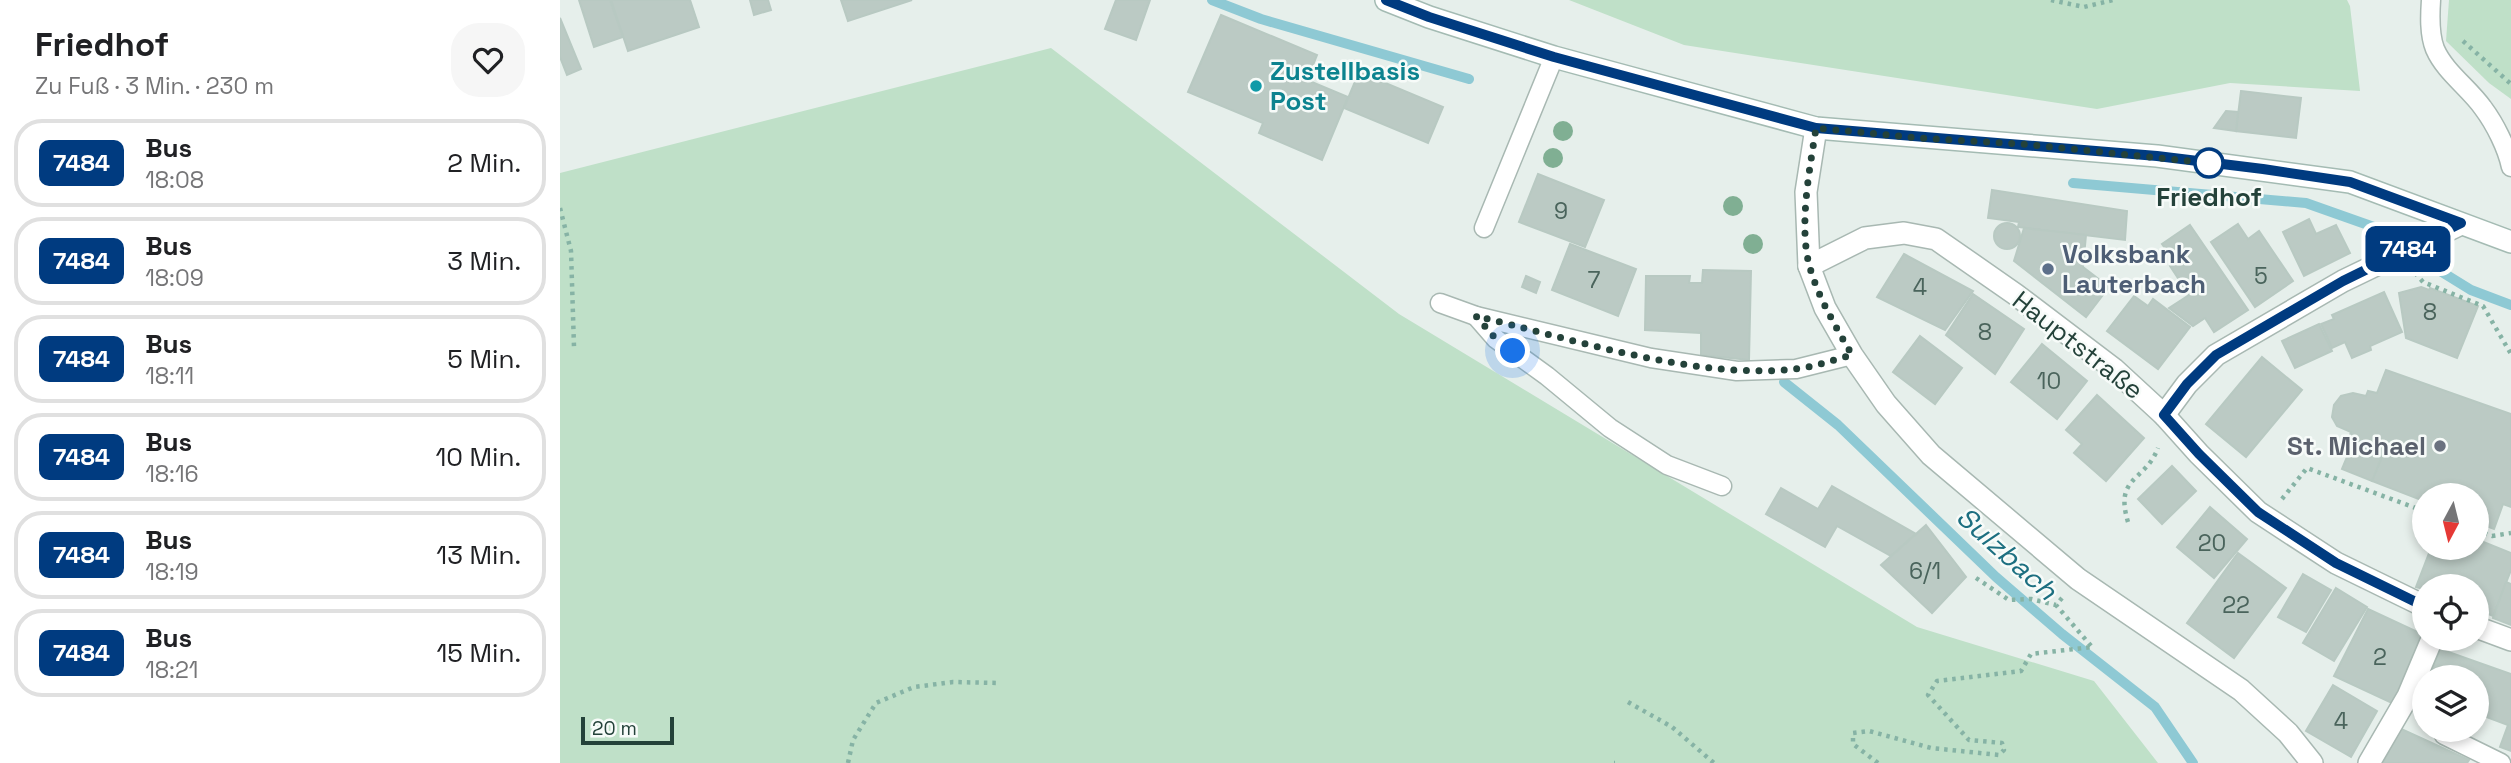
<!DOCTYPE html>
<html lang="de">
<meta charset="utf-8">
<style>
:root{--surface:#fff;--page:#f6f6f6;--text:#202124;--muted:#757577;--line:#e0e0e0}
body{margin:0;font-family:"Space Grotesk",sans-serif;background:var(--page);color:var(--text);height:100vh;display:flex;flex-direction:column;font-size:26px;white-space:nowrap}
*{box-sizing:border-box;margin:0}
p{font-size:23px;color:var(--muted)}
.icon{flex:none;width:38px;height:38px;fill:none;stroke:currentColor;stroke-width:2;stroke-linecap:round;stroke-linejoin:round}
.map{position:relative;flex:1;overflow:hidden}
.panel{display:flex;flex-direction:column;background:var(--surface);width:560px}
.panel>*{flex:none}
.badge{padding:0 14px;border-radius:10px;font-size:24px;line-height:46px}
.needle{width:46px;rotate:187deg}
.tools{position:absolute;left:1852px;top:483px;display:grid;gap:14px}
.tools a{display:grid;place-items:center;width:77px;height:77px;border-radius:50%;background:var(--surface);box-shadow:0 4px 10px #0003;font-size:35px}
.scale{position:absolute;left:21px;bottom:18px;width:93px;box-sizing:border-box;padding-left:7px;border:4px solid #24423a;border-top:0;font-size:19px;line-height:24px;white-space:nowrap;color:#24423a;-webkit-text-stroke:5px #f7fbf9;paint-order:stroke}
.you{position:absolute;width:35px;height:35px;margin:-18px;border:5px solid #fff;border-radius:50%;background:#1a73e8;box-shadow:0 0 0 10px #1a73e833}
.map>.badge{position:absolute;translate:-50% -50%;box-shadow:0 0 0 4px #fff}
.round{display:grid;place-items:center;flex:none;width:74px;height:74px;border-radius:28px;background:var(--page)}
.headline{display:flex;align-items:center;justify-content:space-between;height:119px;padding:0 35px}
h1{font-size:33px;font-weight:700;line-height:52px}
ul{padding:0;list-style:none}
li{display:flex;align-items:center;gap:21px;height:88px;margin:0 14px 10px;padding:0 21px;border:4px solid var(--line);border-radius:28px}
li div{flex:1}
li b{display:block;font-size:26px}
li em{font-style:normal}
li .badge{min-width:77px;font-weight:700;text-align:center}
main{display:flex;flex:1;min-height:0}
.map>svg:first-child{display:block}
.green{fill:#bfe0c8}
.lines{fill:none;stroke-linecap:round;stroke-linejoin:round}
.stream{stroke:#8ec9d4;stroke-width:10}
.building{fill:#bbcac4;stroke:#b8c9c2;stroke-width:2}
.service-casing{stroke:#a8b8b2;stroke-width:21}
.minor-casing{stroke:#a8b8b2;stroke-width:24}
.tertiary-casing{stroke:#a8b8b2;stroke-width:24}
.secondary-casing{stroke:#a4bbb3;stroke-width:24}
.path{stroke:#86b3a5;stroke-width:4.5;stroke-dasharray:3.5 5;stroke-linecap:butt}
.service{stroke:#fff;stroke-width:18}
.minor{stroke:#fff;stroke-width:21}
.tertiary{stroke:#fff;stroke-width:21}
.secondary{stroke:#fff;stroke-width:21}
.tree{fill:#80af93}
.line-casing{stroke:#fff;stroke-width:16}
.line{stroke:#003b80;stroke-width:10}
.walk{stroke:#24423a;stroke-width:7;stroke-dasharray:0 12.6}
.culture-dot{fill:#0f9aa8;stroke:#f7fbf9;stroke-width:2.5}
.stop-dot{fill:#fff;stroke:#003b80;stroke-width:3.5}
.service-dot{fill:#5c6f8a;stroke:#f7fbf9;stroke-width:2.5}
.worship-dot{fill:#6b7280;stroke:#f7fbf9;stroke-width:2.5}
.labels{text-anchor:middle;stroke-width:5;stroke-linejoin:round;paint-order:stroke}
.number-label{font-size:23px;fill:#4a645c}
.culture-label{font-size:26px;font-weight:bold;fill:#0d838f;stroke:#f7fbf9;text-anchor:start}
.stop-label{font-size:26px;font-weight:bold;fill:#24423a;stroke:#f7fbf9}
.service-label{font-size:26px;font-weight:bold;fill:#4e5e75;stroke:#f7fbf9;text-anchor:start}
.street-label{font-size:26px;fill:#24423a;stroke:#f7fbf9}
.worship-label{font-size:26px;font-weight:bold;fill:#5b616d;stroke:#f7fbf9;text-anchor:end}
.water-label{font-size:28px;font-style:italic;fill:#1c6f80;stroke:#f7fbf9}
</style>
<main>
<section class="panel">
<div class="headline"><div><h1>Friedhof</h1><p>Zu Fuß · 3 Min. · 230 m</p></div><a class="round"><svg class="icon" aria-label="heart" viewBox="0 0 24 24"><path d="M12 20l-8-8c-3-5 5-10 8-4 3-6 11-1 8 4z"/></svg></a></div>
<ul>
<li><span class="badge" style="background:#003b80;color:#fff">7484</span><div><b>Bus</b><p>18:08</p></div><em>2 Min.</em></li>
<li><span class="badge" style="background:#003b80;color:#fff">7484</span><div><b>Bus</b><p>18:09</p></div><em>3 Min.</em></li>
<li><span class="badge" style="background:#003b80;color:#fff">7484</span><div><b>Bus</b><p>18:11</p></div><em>5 Min.</em></li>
<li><span class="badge" style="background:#003b80;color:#fff">7484</span><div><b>Bus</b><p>18:16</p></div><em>10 Min.</em></li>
<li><span class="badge" style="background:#003b80;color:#fff">7484</span><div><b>Bus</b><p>18:19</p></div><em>13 Min.</em></li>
<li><span class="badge" style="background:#003b80;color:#fff">7484</span><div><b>Bus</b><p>18:21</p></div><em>15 Min.</em></li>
</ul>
</section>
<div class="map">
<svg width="1951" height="763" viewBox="0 0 1951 763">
<rect width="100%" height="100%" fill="#e6efeb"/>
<!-- green -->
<g class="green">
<path d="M1009,0H1787L1790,6L1800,91L1670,83L1537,109L1124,45Z"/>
<path d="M1889,0H1951V99L1929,83L1886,41Z"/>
<path d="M491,48L839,314L1357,627L1534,681L1598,763H0V173Z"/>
</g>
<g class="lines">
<!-- stream -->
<g class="stream">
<path d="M652,0L701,19L909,79"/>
<path d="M1513,183L1746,203L1828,232"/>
<path d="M1877,269L1911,290L1951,305"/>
<path d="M1224,382L1278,425L1436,577L1502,634L1595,707L1633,763"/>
</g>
</g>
<!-- building -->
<g class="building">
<path d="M19,0H50L63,37L34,47Z"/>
<path d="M51,0H130L139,27L68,51Z"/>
<path d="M190,0H208L211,10L194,15Z"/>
<path d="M281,0H352L288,21Z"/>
<path d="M556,0H590L576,40L545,29Z"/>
<path d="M661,15L757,55L747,80L788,97L762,160L699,133L703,123L628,92Z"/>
<path d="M0,18L21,69L7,75L0,57Z"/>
<path d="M799,72L883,107L868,143L784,108Z"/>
<path d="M1681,91L1741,98L1736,138L1676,131Z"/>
<path d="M1666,111L1678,112L1676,131L1654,128Z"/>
<path d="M978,174L1044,200L1025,247L959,222Z"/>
<path d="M1432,190L1567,211L1565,240L1458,227L1459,222L1428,218Z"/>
<path d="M1749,219L1756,234L1776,225L1790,253L1744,276L1723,232Z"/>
<circle cx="1447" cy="236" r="13"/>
<path d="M1678,224L1688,239L1699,231L1733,281L1695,307L1651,242Z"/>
<path d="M1630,225L1688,310L1654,332L1645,318L1633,326L1609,308L1629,295L1610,266L1615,262L1602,244Z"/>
<path d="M1464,228L1526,235L1523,267L1549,287L1526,317L1454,261Z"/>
<path d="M1010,244L1076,269L1058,316L992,290Z"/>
<path d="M1344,254L1413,291L1385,330L1317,297Z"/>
<path d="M1143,270L1191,271L1189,360L1141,355V333L1085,330L1086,276H1130L1129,283H1142Z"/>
<path d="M966,276L980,282L976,293L962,287Z"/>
<path d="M1861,287L1869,290L1870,288L1918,306L1897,358L1846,338L1839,293Z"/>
<path d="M1824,292L1842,332L1810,346L1811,350L1792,358L1785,342L1772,348L1761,324L1774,319L1772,315Z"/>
<path d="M1413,294L1464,329L1435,374L1386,335Z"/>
<path d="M1574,296L1588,306L1593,299L1630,327L1598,369L1547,331Z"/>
<path d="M1759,324L1772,351L1735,368L1722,341Z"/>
<path d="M1360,336L1402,368L1375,404L1333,372Z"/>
<path d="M1482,344L1527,381L1497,419L1451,382Z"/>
<path d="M1702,357L1742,390L1686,457L1646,424Z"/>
<path d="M1826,370L1951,414V507L1943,504L1934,529L1916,522V495H1864V501L1812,481L1824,451L1789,438L1791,432L1777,426L1772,417L1774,405L1781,396L1793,393L1806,396L1808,391L1817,393Z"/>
<path d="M1537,395L1584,438L1546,481L1514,453L1522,444L1506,430Z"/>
<path d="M1794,440L1824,451L1812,481L1782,469Z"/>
<path d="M1612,466L1636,491L1602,524L1578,499Z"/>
<path d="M1272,486L1356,534L1331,556L1277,526L1265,547L1206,514L1221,488L1258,509Z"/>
<path d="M1650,507L1687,539L1654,578L1617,547Z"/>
<path d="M1366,525L1406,577L1372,613L1321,565Z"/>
<path d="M1916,539L1951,553V570L1933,616L1916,609V586H1864V589L1856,587L1871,548H1916Z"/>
<path d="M1678,553L1726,588L1674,658L1627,623Z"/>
<path d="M1743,574L1771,590L1746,632L1718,617Z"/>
<path d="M1946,582L1951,584V625L1933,618Z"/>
<path d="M1776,588L1807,607L1774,661L1743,643Z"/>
<path d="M1808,609L1864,635L1834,704L1774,676Z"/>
<path d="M1880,649L1951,674V751L1940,747L1948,725L1916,713V677H1870Z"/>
<path d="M1773,685L1817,711L1791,757L1746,731Z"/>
<path d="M1839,728L1909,760L1907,763H1823Z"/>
</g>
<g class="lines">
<defs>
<g id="service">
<path d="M1871,0C1870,15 1869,34 1875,49C1885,72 1909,88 1923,108C1935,124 1947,148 1951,167"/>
<path d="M924,228L994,57"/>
<path d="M880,303L916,316L1091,358L1177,371L1236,369L1292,355"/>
<path d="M916,316L936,339L987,376L1050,428L1107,465L1162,486"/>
<path d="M1884,735L1941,763"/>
</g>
<g id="minor">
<path d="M1249,266L1305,238L1344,233L1376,239L1455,294L1554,369L1604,415L1639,454L1698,512L1776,563L1864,606"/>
<path d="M1604,415L1627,384L1656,355L1783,281L1901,224"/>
<path d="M1916,627L1951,640"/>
<path d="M1809,763L1848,696L1872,639"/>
</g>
<path id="tertiary" d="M1256,128L1246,192L1249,266L1265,308L1292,355L1326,404L1371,455L1518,579L1681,690L1728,733L1752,763"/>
<path id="secondary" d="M826,0L869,17L994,57L1256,128L1597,156L1790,182L1951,242"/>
</defs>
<!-- service casing -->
<use href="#service" class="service-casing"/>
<!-- minor casing -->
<use href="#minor" class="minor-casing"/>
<!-- tertiary casing -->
<use href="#tertiary" class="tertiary-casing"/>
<!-- secondary casing -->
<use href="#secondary" class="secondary-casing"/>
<!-- path -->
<g class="path">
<path d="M1491,0L1524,7L1553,0"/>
<path d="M1903,41L1951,84"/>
<path d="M0,208L11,251L14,347"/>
<path d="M1855,273L1863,282L1923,306L1951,354"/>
<path d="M1722,499L1747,468L1864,511"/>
<path d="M1568,522C1554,476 1585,482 1598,448"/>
<path d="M1916,530L1932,536L1951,533"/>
<path d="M1416,578L1449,600L1471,599L1496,605"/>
<path d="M1502,598L1496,605L1532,647"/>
<path d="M1068,702L1112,727L1154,763"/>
<path d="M288,763L293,740L316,703L354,687L393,682L438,683"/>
<path d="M1054,763H1055"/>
<path d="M1318,763L1293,744V733L1309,731L1371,748L1439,755L1444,750L1442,743L1409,740L1368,695L1377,681L1461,671L1471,654L1532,647"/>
</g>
<!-- service -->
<use href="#service" class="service"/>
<!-- minor -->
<use href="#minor" class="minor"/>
<!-- tertiary -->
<use href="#tertiary" class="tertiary"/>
<!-- secondary -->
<use href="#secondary" class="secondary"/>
</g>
<!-- trees -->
<g class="tree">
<circle cx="1003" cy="131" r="10"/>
<circle cx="993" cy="158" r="10"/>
<circle cx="1173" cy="206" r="10"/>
<circle cx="1193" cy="244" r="10"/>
</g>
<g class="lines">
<defs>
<path id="line" d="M826,0L869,17L994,57L1256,128L1597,156L1703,169L1790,182L1901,223L1783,281L1656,355L1627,384L1604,415L1639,454L1698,512L1776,563L1864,606"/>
</defs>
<!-- line casing -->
<use href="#line" class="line-casing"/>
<!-- line -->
<use href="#line" class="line"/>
<!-- walk -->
<path class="walk" d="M953,351L936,339L916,316C1012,339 1137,380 1235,369C1254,367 1273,360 1292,355C1276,327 1259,299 1250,268C1238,227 1250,168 1256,128L1360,138L1462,144L1649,163"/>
</g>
<!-- markers -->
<circle class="culture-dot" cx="696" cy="86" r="7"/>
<circle class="stop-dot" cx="1649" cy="163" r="14"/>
<circle class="service-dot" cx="1488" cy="269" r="7"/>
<circle class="worship-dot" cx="1880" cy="446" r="7"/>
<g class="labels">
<!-- number labels -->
<g class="number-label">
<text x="1001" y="219">9</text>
<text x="1701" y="284">5</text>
<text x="1034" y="288">7</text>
<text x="1360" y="295">4</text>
<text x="1870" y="320">8</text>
<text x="1425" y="340">8</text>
<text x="1489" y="389">10</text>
<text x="1652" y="551">20</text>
<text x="1365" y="579">6/1</text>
<text x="1676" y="613">22</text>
<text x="1820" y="665">2</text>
<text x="1781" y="729">4</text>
</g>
<!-- culture labels -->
<g class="culture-label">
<text x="710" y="80">Zustellbasis<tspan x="710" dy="30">Post</tspan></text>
</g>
<!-- stop labels -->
<g class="stop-label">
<text x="1649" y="206">Friedhof</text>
</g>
<!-- service labels -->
<g class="service-label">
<text x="1502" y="263">Volksbank<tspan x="1502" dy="30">Lauterbach</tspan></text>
</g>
<!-- street labels -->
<g class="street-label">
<text transform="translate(1518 345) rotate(38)" y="9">Hauptstraße</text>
</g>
<!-- worship labels -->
<g class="worship-label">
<text x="1866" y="455">St. Michael</text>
</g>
<!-- water labels -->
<g class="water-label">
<text transform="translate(1447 553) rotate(42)" y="10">Sulzbach</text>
</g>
</g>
</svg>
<div class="tools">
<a><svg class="needle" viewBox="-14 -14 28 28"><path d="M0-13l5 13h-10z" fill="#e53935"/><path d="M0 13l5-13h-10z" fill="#757577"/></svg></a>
<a><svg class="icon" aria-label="locate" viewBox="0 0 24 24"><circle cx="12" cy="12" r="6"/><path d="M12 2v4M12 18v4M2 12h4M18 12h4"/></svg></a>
<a><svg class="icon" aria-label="layers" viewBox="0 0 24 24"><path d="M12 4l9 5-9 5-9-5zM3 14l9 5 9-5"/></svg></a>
</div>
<div class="scale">20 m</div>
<div class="you" style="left:953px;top:351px"></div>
<b class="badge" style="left:1848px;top:249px;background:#003b80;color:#fff">7484</b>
</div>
</main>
